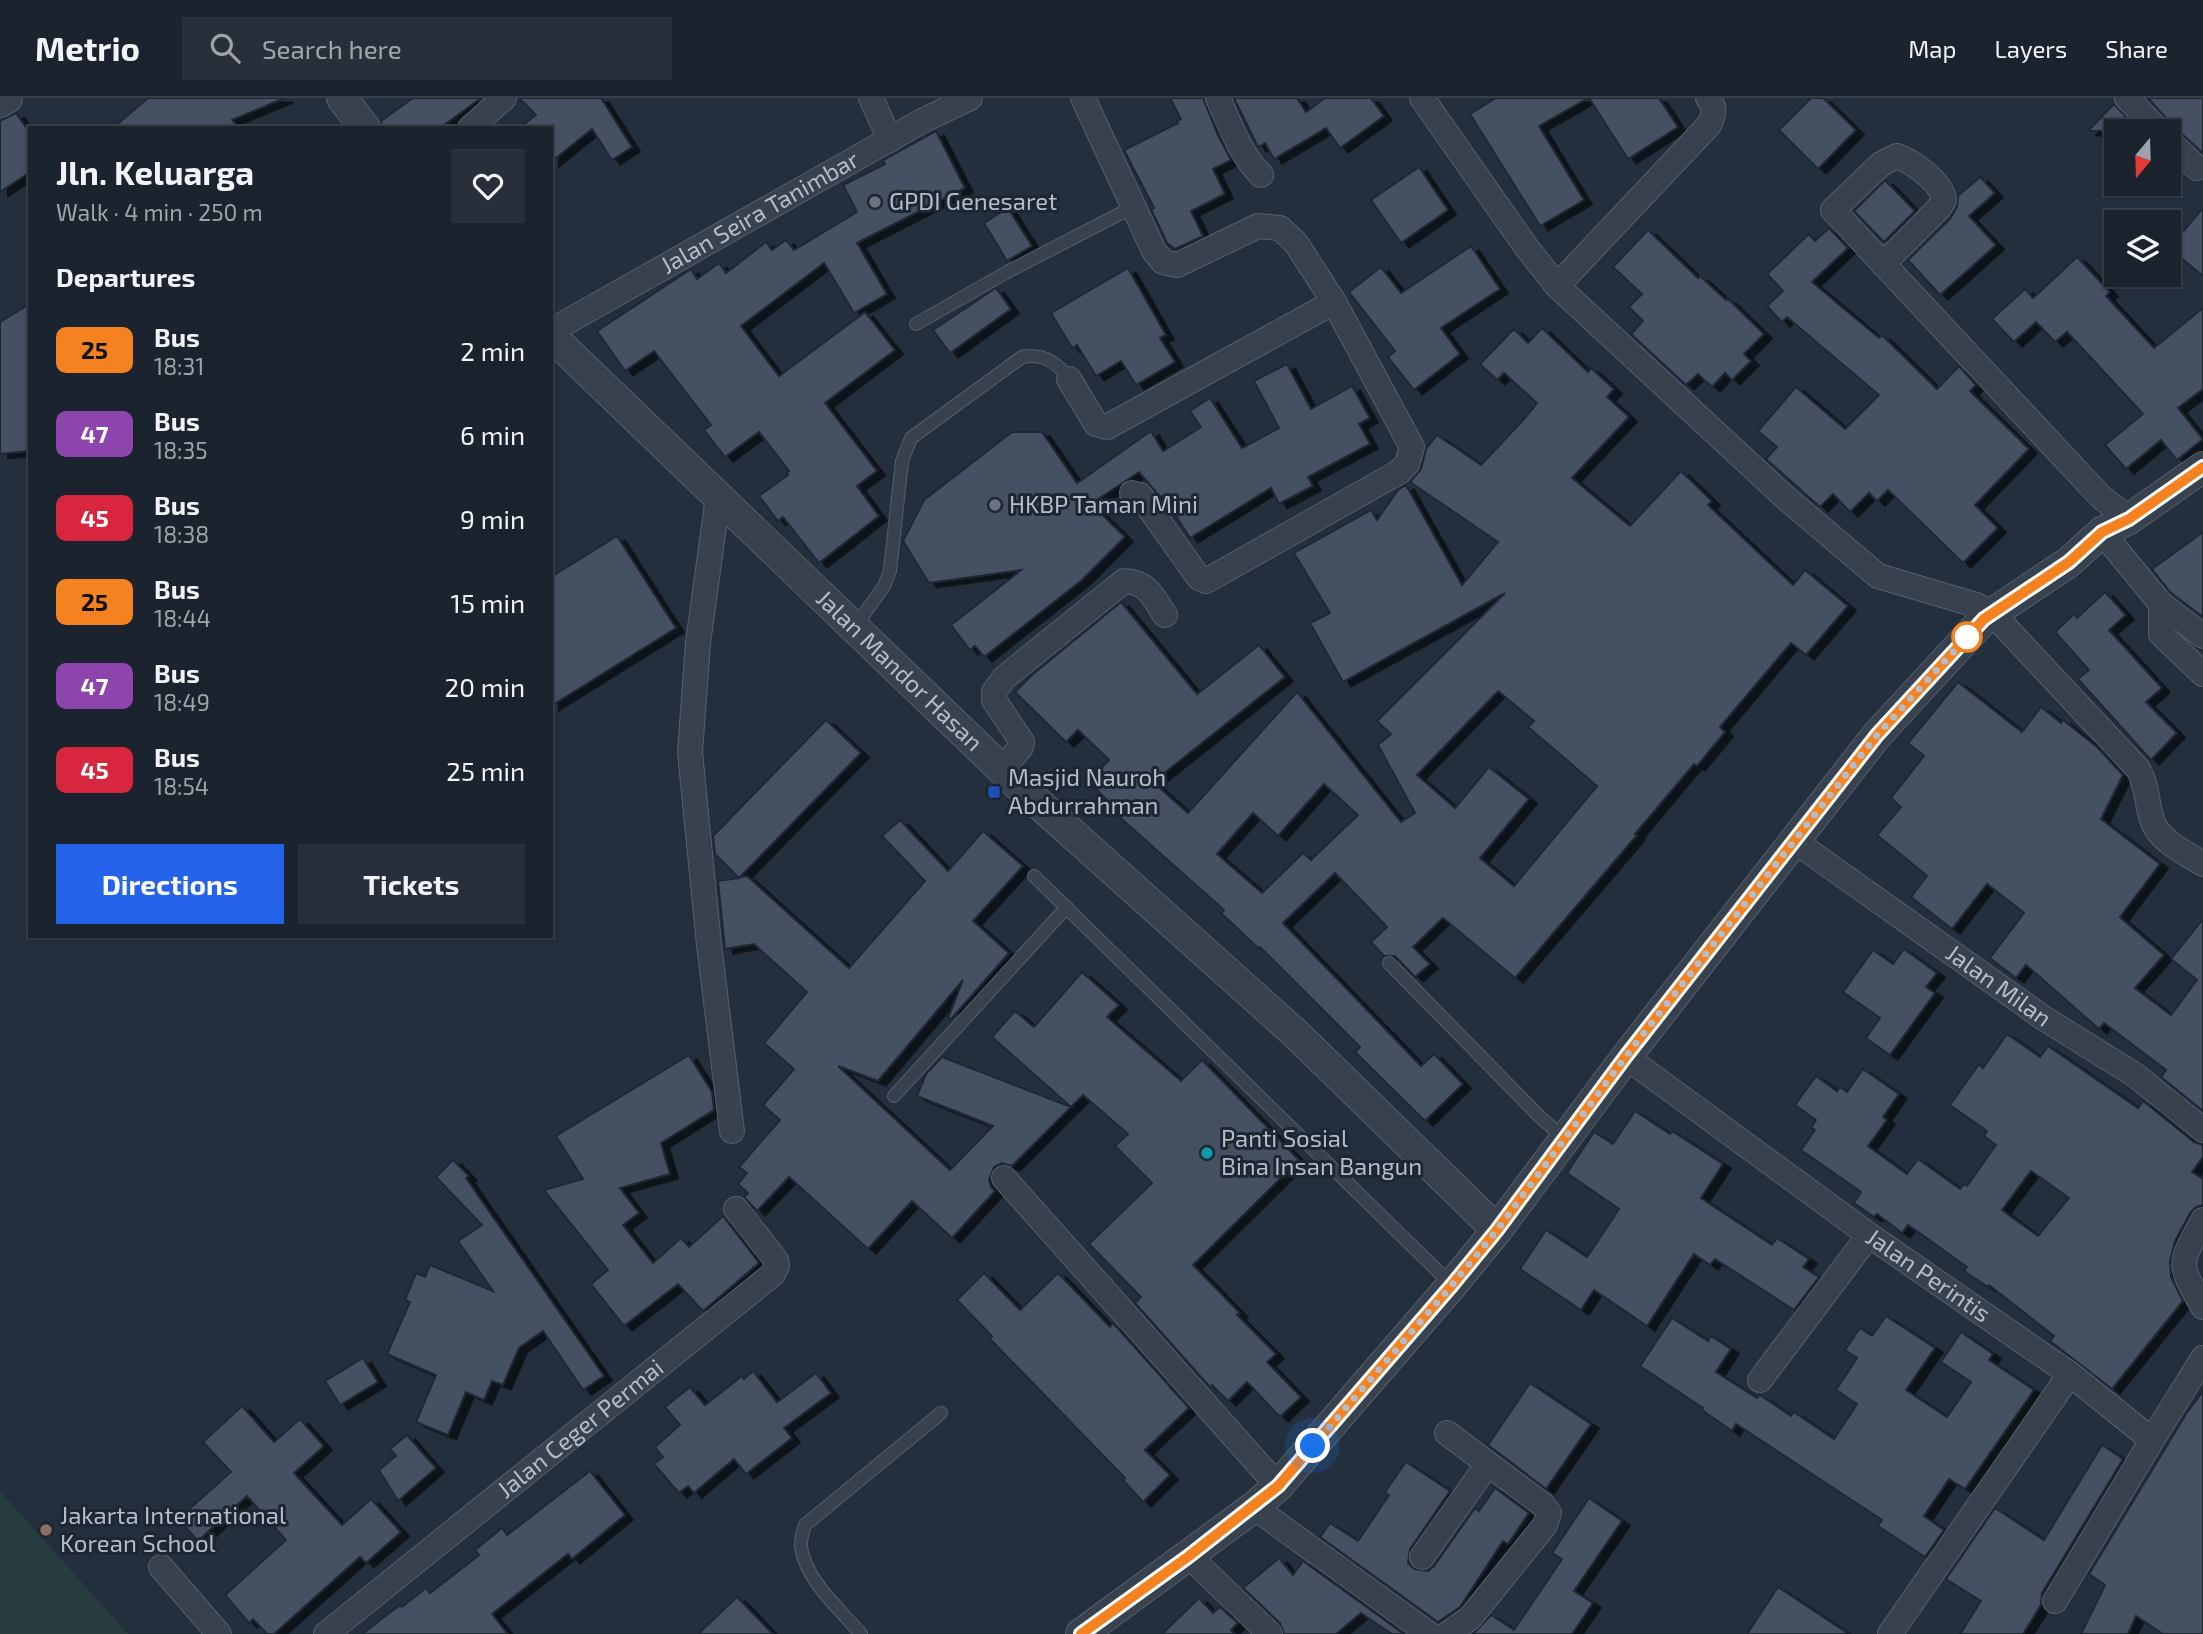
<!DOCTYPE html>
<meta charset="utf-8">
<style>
:root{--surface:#1b232e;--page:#282f3a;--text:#f1f3f6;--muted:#a0a4aa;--line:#39404a;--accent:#2563eb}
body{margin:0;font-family:"Exo 2",sans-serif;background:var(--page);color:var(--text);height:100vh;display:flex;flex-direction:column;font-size:26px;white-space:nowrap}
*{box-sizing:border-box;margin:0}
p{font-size:23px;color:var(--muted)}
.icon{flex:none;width:38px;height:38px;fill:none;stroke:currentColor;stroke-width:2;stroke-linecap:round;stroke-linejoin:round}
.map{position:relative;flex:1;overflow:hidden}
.details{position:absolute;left:28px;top:28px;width:525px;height:812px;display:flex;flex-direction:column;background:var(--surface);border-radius:0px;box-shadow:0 2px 5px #0004,0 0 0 2px var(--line)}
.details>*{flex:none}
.badge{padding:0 14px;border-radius:10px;font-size:24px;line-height:46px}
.needle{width:46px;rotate:199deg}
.fabs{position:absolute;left:2104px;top:21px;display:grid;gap:14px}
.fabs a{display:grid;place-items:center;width:77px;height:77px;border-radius:0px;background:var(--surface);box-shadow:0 2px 5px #0004,0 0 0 2px var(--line);font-size:35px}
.you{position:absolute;width:35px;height:35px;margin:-18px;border:5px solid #fff;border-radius:50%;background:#1a73e8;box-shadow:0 0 0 10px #1a73e833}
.map>.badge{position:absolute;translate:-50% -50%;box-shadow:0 0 0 4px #fff}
h2{padding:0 28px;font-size:26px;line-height:63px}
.round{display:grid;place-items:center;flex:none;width:74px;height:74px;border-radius:0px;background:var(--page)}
.head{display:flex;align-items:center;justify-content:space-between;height:119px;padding:0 28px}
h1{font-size:33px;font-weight:700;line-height:52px}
.primary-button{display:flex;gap:14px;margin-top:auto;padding:14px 28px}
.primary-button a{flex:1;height:80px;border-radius:0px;background:var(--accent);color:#fff;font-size:28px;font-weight:700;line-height:80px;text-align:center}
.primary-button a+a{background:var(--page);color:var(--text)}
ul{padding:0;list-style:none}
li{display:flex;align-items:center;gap:21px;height:84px;padding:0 28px}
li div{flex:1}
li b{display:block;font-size:26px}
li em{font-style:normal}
li .badge{min-width:77px;font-weight:700;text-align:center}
header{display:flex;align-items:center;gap:42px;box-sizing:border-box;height:98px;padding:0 35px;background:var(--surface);border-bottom:2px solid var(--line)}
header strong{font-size:33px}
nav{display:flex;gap:38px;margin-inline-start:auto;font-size:24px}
.search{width:490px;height:63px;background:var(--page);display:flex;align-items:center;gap:18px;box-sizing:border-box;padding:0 24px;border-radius:0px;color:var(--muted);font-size:26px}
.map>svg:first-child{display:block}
.green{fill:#263c3f}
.building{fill:#455162;stroke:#1f2835;stroke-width:2;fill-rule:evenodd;filter:url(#shadow)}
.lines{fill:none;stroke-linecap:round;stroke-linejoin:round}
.service-casing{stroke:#565f6c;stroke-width:14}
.minor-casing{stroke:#565f6c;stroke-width:26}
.tertiary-casing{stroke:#565f6c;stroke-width:32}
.service{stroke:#38414e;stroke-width:12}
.minor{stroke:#38414e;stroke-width:24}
.tertiary{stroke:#38414e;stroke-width:30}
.line-casing{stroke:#fff;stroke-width:16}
.line{stroke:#f58220;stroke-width:10}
.walk{stroke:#b4bcc9;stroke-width:7;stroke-dasharray:0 12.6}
.worship-dot{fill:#6b7280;stroke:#1d2633;stroke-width:2.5}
.stop-dot{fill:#fff;stroke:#f58220;stroke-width:3.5}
.transit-dot{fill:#1a4fb4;stroke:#1d2633;stroke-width:2.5}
.culture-dot{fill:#0f9aa8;stroke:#1d2633;stroke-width:2.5}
.education-dot{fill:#8d6e63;stroke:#1d2633;stroke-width:2.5}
.labels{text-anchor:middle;stroke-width:6;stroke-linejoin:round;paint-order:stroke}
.poi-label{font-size:24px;fill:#b4bcc9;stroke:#1d2633;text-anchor:start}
.street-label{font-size:24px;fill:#b4bcc9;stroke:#1d2633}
</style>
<header>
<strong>Metrio</strong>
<div class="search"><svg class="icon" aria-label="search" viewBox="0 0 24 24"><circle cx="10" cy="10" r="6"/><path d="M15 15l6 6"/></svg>Search here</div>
<nav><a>Map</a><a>Layers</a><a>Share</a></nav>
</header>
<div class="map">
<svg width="2203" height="1536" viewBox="0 0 2203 1536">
<defs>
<filter id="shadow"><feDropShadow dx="8" dy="4.5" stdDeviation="0" flood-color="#0009"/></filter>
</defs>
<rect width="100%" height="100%" fill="#242f3e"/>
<!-- green -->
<path class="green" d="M0,1393L128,1536H0Z"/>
<!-- building -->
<g class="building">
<path d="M148,0H285L232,22L239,30H113Z"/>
<path d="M413,0H481L440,30H382L381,23Z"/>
<path d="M519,0H601L632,49L612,62L592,31L551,64V30H519L536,17Z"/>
<path d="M1170,0H1203L1218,37L1231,62L1213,71L1225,96L1191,113L1203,138L1175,151L1167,145L1151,111L1154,110L1124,52L1178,25L1177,23L1181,21Z"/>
<path d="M1234,0H1297L1306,14L1325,0H1371L1384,18L1340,50L1326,30L1274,61L1265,45L1258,49Z"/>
<path d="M1496,0H1588L1539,28L1584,102L1540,128L1470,16Z"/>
<path d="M1589,0H1659L1678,29L1628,61Z"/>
<path d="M1811,0H1823L1856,32L1818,71L1779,32Z"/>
<path d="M2148,0H2203V55L2173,28Z"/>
<path d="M2114,6L2139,33H2088Z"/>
<path d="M16,15L30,35V74L0,94V23Z"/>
<path d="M936,33L965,90L857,145L887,196L854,215L824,165L741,228L779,278L865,214L895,252L825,305L877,373L857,388L879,418L819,465L783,419L778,423L759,398L788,377L787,375L789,373L759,334L725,359L704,332L711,327L654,253L625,273L597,233L691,171L697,181L719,165L726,175L766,144L772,152L786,142L794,152L857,114L843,87L885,66L883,62Z"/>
<path d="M1419,69L1448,112L1401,145L1371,102Z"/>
<path d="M1980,79L1995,95L1969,118L1996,147L1940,197L1908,162L1950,121L1957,109L1958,98Z"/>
<path d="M1885,82L1915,113L1884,144L1854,113Z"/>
<path d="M1008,110L1032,148L1007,163L984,125Z"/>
<path d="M2203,110V178L2169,150Z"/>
<path d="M1829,130L1848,150L1812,184L1879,240L1882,237L1937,291L1959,268L1976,287L1970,293L2029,351L1975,407L1998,430L1963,465L1888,392L1877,403L1869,395L1850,414L1833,396L1820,409L1766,361L1777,349L1758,333L1796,289L1845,331L1879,297L1787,219L1782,224L1767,208L1783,193L1767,176L1809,136L1815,143Z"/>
<path d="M1648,132L1698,180L1700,178L1726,202L1728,201L1764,236L1744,256L1751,263L1732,282L1725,275L1712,289L1698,276L1686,287L1631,236L1643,223L1629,209L1642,196L1613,169Z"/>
<path d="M1471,148L1500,191L1441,230L1460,256L1414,292L1388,259L1395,253L1349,194L1381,169L1401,195Z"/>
<path d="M2077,159L2110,194L2106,198L2154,250L2203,210V291L2178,310L2203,341L2177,362L2161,342L2126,371L2105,347L2143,316L2067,234L2055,244L2036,224L2014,244L1992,221L2025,191L2033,200Z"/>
<path d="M1128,170L1166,237L1160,240L1175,264L1136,287L1121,263L1096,278L1077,247L1072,250L1051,215Z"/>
<path d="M996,190L1011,211L950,255L933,232Z"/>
<path d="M30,206V353L0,356V224Z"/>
<path d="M1542,230L1588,274L1591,270L1614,291L1607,299L1629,319L1572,380L1630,428L1681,373L1712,403L1708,407L1793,487L1805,472L1848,508L1806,557L1791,545L1720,629L1725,634L1697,668L1694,666L1635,736L1637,737L1515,880L1443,820L1413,849L1430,866L1415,879L1395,858H1384L1371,844L1387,829L1335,775L1283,825L1421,968L1434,956L1463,986L1425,1023L1355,954L1360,949L1260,849L1258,850L1221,815L1224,812L1107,708L1110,705L1088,683L1109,662L1078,632L1066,644L1015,594L1032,577L1121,504L1197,596L1259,547L1285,579L1153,684L1188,715L1297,594L1401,724L1415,715L1378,647L1391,636L1377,623L1505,495L1343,584L1310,525L1330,515L1294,455L1371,412L1377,422L1398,392L1406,387L1462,487L1498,444L1410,384L1421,371L1426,351L1437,337L1481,367L1525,320L1537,305L1504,275L1497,282L1480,266L1514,231L1528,245ZM1498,593L1534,623L1528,629L1597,688L1514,788L1480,760L1529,701L1489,669L1455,710L1417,677ZM1324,686L1358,717L1311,762L1303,755L1262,795L1217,756L1253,715L1278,738Z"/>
<path d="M1287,266L1311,311L1352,288L1370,320L1359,326L1370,346L1308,379L1313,388L1279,406L1271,390L1190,440L1163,398L1160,399L1139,374L1091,406L1125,439L1082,482L984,559L975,548L970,552L951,527L1021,472L929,485L903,443L924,402L1012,334H1042L1077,385L1151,333L1163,353L1201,329L1190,313L1210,300L1242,350L1279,330L1254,283Z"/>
<path d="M2203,434V519L2171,495L2152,471Z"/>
<path d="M617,438L676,530L551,608V479Z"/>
<path d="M2105,494L2126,517L2109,532L2162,590L2146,604L2177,635L2151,662L2078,581L2089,572L2055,534L2074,516L2077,520Z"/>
<path d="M1958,584L2022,634L2041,609L2061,625L2063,622L2097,649L2123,677L2101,721L2160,766L2120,819L2164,857L2135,890L2171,917L2197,882L2171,861L2203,821V1013L2161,979L2166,972L2104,925L2099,931L2026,867L2016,880L1990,860L2024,815L1987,786L1952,831L1911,799L1927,778L1877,737L1901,709L1891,700L1924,658L1908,645Z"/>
<path d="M826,622L861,655L740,779L747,778L849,870L925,783L882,738L900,722L948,773L983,733L1023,768L973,823L1009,855L951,921L948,920L963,882L878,983L838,968L950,1072L993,1028L917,998L926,976L942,959L1071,1009L1012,1068L1002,1065L994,1069L989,1082L991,1089L995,1093L952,1140L912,1103L868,1151L789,1079L757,1113L744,1099L748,1095L738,1086L747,1075L739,1069L780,1022L763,1007L794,971L764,945L807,894L754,846L725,851L718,783L739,780L715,756L713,738Z"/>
<path d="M1904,851L1937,875L1926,889L1935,895L1890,957L1866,940L1880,920L1843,894L1873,852L1893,866Z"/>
<path d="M1082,874L1119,907L1107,919L1181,983L1202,962L1299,1062L1193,1167L1240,1215L1237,1217L1276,1256L1267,1264L1301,1299L1280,1319L1247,1284L1228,1303L1212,1287L1210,1289L1135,1205L1141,1199L1089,1146L1152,1085L1115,1048L1128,1036L1083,997L1071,1009L992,939L1015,913L1034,929Z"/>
<path d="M2007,936L2040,959L2048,948L2138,1010L2143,1003L2194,1044L2203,1047V1059L2192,1074L2203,1081V1107L2196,1109L2190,1115L2175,1143L2170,1163L2171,1179L2183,1203L2112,1291L2050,1243L2054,1238L1989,1187L1988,1189L1964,1173L1967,1169L1908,1127L1902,1135L1877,1116L1874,1119L1854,1105L1861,1094L1801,1052L1815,1032L1811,1030L1816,1022L1795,1007L1816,978L1837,993L1840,989L1847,994L1863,971L1899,996L1883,1019L1887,1022L1868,1048L1907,1076L1918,1061L1960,1091L1964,1086L1967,1088L1996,1047L1984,1038L1987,1033L1950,1007L1979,966L1983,970ZM2031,1073L2069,1100L2038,1138L2002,1112Z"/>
<path d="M689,957L712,994L714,1012L661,1045L670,1076L620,1090L639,1115L623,1127L653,1165L681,1140L689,1149L723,1118L759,1165L703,1213L678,1186L624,1228L591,1186L608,1172L544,1092L583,1081L556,1038Z"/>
<path d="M1635,1013L1670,1036L1672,1033L1723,1066L1701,1100L1772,1147L1777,1140L1809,1161L1803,1169L1819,1179L1794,1212L1715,1161L1710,1167L1694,1156L1647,1228L1594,1192L1581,1212L1520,1171L1546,1132L1587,1159L1619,1111L1567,1075L1594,1034L1613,1046Z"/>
<path d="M453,1062L469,1078L466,1080L604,1278L583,1292L543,1233L519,1250L503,1287L492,1283L484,1302L466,1294L448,1337L416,1324L436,1277L387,1256L410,1204L405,1202L416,1175L425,1179L430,1167L493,1193L458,1143L482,1127L436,1079Z"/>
<path d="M984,1175L1020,1212L1058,1175L1110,1229L1113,1225L1189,1310L1145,1352L1170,1377L1143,1404L1123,1382L1125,1380L990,1241L992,1238L957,1202Z"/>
<path d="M1886,1218L1935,1250L1906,1292L1947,1319L1971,1284L1941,1264L1961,1234L1993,1256L1989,1262L2034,1292L1965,1391L1949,1381L1924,1418L1944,1432L1925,1459L1878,1428L1882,1422L1736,1326L1732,1333L1702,1312L1703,1310L1640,1268L1672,1220L1708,1243L1711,1238L1731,1251L1716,1274L1757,1300L1760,1297L1791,1318L1794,1314L1834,1341L1857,1306L1836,1292L1857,1260L1845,1252L1860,1230L1872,1238Z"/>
<path d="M363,1260L378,1284L340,1307L325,1283Z"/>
<path d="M753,1273L777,1304L816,1275L831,1295L784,1330L792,1340L746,1376L734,1361L694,1395L688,1388L679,1395L654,1366L663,1359L655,1349L680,1327L665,1309L690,1289L705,1307L742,1278L744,1281Z"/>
<path d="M1530,1285L1591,1326L1546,1391L1488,1347Z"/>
<path d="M2203,1293V1536H2163L2136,1518L2128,1536H2081L2105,1487L2089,1476L2186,1316Z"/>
<path d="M242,1308L274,1344L300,1321L324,1348L294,1375L342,1427L371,1401L401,1434L366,1465L360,1459L274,1536H267L253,1521L249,1525L225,1497L286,1442L247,1398L198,1443L178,1421L231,1374L203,1344Z"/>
<path d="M407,1337L436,1370L398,1403L379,1372L396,1358L390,1351Z"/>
<path d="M2102,1347L2123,1361L2042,1495L2041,1507L2023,1536H1960L1981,1503L1946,1481L1995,1410L2044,1442Z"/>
<path d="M1406,1364L1450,1393L1410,1451L1408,1465L1414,1471L1428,1473L1434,1468L1475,1410L1479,1413L1495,1390L1529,1415L1508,1446L1503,1443L1460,1509L1438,1524L1320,1439L1330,1425L1358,1443L1389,1397L1385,1394Z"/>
<path d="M590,1373L625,1417L572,1461L568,1456L492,1516L508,1536H362L400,1507L402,1509L426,1490L430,1495L479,1457L475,1452L502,1430L507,1437Z"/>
<path d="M1589,1400L1622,1423L1574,1493L1593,1505L1572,1536H1473L1491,1517L1514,1532L1562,1461L1552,1455Z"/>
<path d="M1279,1460L1293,1477L1303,1463L1404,1536H1392L1361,1515L1336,1536H1284L1280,1525L1243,1490Z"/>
<path d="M1778,1489L1849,1536H1747Z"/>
<path d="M737,1499L773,1536H698Z"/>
<path d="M1199,1500L1213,1515L1220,1509L1238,1525L1231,1532L1235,1536H1162Z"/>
</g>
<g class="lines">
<defs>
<g id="service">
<path d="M916,226L1009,173L1133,109"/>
<path d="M855,529L884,488L890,473L902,363L911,340L1022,259C1043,255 1057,264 1069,281"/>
<path d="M1034,778L1452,1187"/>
<path d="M1389,865L1539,1018L1565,1041"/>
<path d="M894,998L1067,809"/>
<path d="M861,1536C840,1511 806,1483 801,1449C800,1442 803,1434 805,1427L941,1315"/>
</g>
<g id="minor">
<path d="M871,0L890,42"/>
<path d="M1083,0L1154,153L1163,164L1177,167L1258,128L1280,130L1296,145L1334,204L1412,349L1407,366L1399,374L1206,483L1199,480L1140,397L1132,395"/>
<path d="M1218,0C1230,27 1240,56 1261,77"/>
<path d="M1422,0L1527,150L1557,188L1787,401L1878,478L1976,507L1992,515L2138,671C2148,688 2146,706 2153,724C2159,743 2188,756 2203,766"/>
<path d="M2127,0L2159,33"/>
<path d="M470,30L504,0"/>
<path d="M2168,42L2197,70"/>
<path d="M1883,166L1939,110L1944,102C1942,84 1913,64 1897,58L1881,66L1833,112L2101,399L2129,421"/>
<path d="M1557,188L1709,27C1714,17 1716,9 1708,0"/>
<path id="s1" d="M551,233L922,23L970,0"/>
<path d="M1069,281L1096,326L1107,329L1334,204"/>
<path d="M718,399L698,545L690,654L709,847L732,1033"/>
<path d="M2102,434L2161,506L2203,538"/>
<path d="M2161,506V536L2203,576"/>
<path d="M1002,671L1021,649L1022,644L994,602V594L1004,580L1124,483C1148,484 1153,499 1165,517"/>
<path id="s2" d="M1793,742L2045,921L2135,977L2203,1032"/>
<path id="s3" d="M1626,959L1869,1137L2070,1276L2152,1342L2203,1260"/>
<path d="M1004,1080L1278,1388"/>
<path d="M2203,1122C2179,1167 2177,1164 2203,1209"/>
<path d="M1760,1282L1869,1137"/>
<path d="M1447,1335L1543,1407L1549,1415L1545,1427L1470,1520L1447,1536"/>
<path d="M1254,1409L1429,1536"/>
<path d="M1189,1458L1270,1536"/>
<path d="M1422,1459L1487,1367"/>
<path d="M161,1469L219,1536"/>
<path d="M2055,1503L2152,1342"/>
<path id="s4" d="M326,1536L773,1176L777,1168L776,1162L736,1111"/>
<path d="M1890,1536L2070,1276"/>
</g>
<g id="tertiary">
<path d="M342,0L365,30"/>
<path d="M0,4L7,0"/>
<path id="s5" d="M551,238L1018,687L1296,936L1497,1132"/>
<path d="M1081,1536L1254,1409L1278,1388L1452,1187L1497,1132L1626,959L1877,637L1984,521L2069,464L2102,434L2129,421L2203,369"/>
</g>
</defs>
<!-- service casing -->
<use href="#service" class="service-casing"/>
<!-- minor casing -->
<use href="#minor" class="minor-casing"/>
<!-- tertiary casing -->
<use href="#tertiary" class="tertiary-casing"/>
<!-- service -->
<use href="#service" class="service"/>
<!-- minor -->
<use href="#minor" class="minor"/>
<!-- tertiary -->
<use href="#tertiary" class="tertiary"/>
</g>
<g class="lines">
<defs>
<path id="line" d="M1081,1536L1189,1458L1278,1388L1452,1187L1497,1132L1626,958L1877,637L1984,521L2069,464L2102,434L2129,421L2203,369"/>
</defs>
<!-- line casing -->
<use href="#line" class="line-casing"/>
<!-- line -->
<use href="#line" class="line"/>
<!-- walk -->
<path class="walk" d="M1313,1348L1452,1187L1497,1132L1626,958L1877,637L1967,539"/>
</g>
<!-- markers -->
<g class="worship-dot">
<circle cx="875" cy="104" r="7"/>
<circle cx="995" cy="407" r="7"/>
</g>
<circle class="stop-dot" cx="1967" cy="539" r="14"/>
<rect class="transit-dot" x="987" y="687" width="14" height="14" rx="3.5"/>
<circle class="culture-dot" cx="1207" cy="1055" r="7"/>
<circle class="education-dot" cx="46" cy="1432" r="7"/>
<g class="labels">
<!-- poi labels -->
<g class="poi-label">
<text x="889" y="112">GPDI Genesaret</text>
<text x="1009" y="415">HKBP Taman Mini</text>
<text x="1008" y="688">Masjid Nauroh<tspan x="1008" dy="28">Abdurrahman</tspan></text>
<text x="1221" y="1049">Panti Sosial<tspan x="1221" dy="28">Bina Insan Bangun</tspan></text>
<text x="60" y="1426">Jakarta International<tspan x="60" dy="28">Korean School</tspan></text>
</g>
<!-- street labels -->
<g class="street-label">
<text dy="8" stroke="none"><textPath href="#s1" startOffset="240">Jalan Seira Tanimbar</textPath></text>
<text dy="8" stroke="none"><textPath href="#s5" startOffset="483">Jalan Mandor Hasan</textPath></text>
<text dy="8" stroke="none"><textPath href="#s2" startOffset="252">Jalan Milan</textPath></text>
<text dy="8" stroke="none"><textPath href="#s3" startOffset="373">Jalan Perintis</textPath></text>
<text dy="8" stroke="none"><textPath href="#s4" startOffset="327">Jalan Ceger Permai</textPath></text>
</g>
</g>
</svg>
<div class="fabs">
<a><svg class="needle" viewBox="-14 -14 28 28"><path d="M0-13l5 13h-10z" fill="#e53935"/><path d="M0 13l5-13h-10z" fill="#a0a4aa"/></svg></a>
<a><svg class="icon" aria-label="layers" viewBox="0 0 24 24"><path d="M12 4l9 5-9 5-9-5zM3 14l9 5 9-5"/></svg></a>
</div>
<div class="you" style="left:1313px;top:1348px"></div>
<section class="details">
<div class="head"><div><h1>Jln. Keluarga</h1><p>Walk · 4 min · 250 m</p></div><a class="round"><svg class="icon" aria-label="heart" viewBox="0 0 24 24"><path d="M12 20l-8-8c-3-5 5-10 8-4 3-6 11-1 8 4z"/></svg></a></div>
<h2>Departures</h2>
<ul>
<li><span class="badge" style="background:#f58220;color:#111">25</span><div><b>Bus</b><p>18:31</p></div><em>2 min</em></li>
<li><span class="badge" style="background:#8e44ad;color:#fff">47</span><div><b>Bus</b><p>18:35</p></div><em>6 min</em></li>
<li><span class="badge" style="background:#d7263d;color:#fff">45</span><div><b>Bus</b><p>18:38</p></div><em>9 min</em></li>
<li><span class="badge" style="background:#f58220;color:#111">25</span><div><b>Bus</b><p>18:44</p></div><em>15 min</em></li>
<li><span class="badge" style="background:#8e44ad;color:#fff">47</span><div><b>Bus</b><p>18:49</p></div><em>20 min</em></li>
<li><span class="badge" style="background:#d7263d;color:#fff">45</span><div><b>Bus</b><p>18:54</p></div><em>25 min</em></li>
</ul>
<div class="primary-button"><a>Directions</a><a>Tickets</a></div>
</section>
</div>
